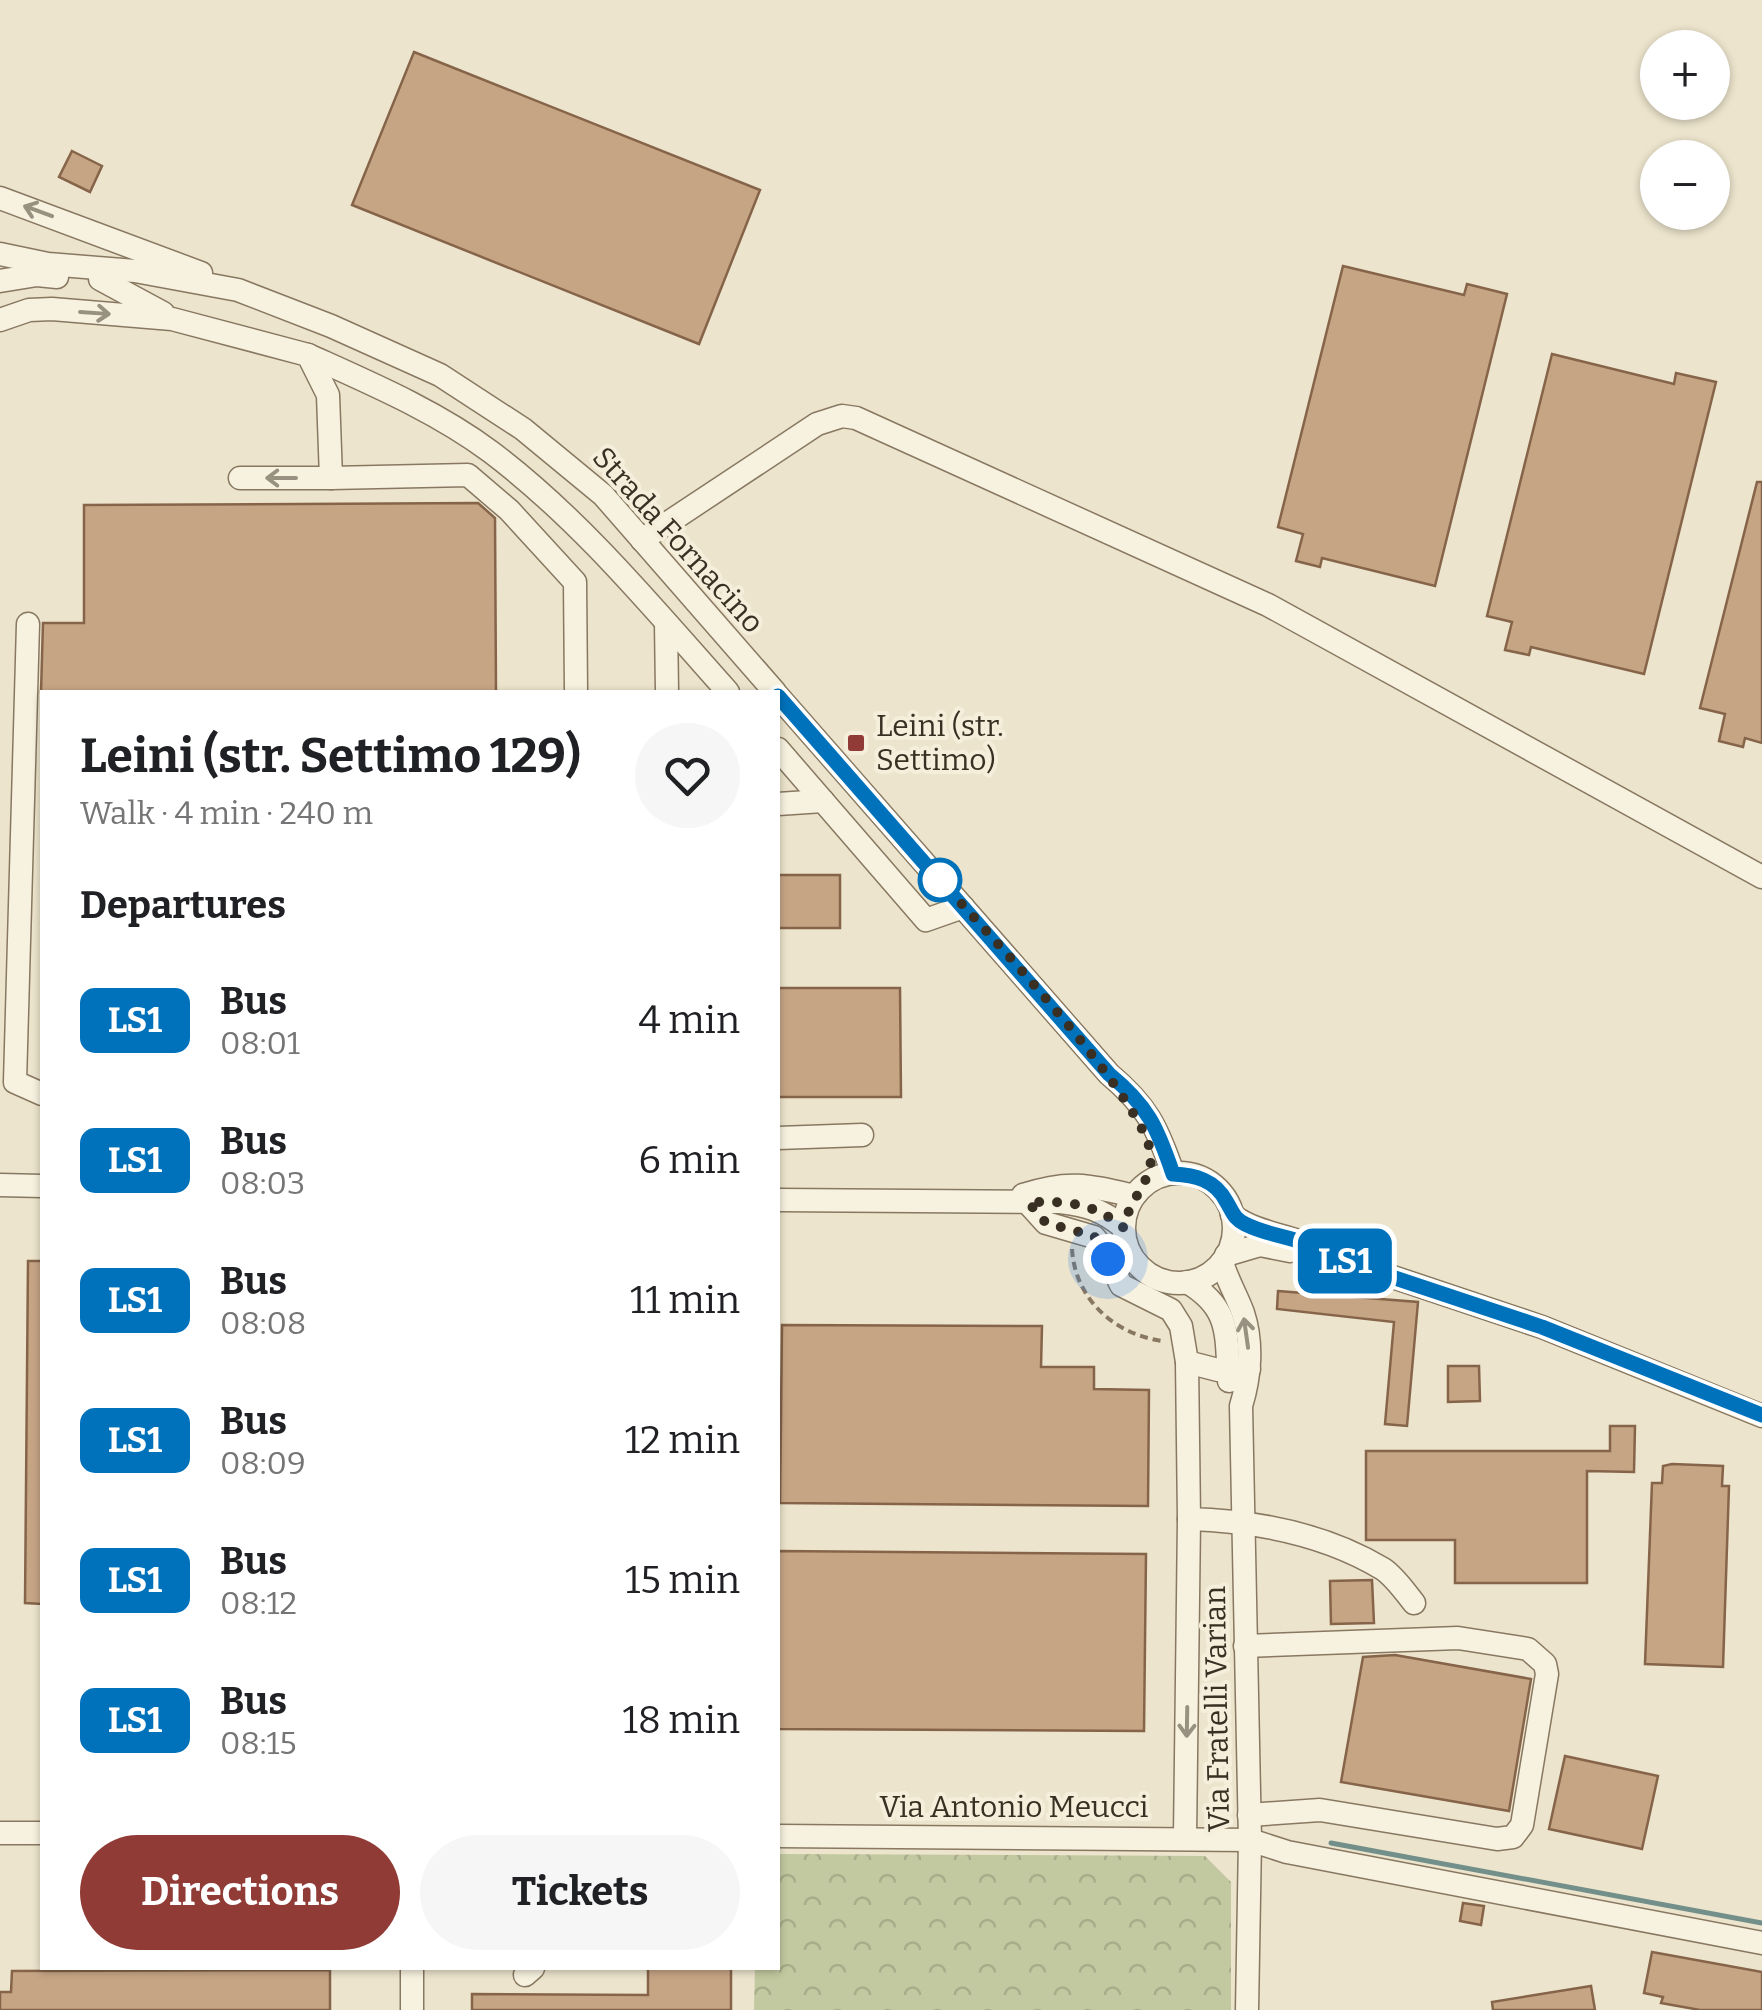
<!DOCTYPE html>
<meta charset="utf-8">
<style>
:root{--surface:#fff;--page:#f6f6f6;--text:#202124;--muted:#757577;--accent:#913b36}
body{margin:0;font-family:Bitter,serif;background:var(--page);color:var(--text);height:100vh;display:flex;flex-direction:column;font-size:38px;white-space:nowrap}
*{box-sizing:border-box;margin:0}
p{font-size:32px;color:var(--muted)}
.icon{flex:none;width:55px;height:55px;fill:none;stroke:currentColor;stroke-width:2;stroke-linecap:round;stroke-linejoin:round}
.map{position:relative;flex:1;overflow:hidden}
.side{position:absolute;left:40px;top:690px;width:740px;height:1280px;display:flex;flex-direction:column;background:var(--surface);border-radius:0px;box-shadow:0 2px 8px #0004}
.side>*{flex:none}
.badge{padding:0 20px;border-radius:15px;font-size:35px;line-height:65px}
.tools{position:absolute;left:1640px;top:30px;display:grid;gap:20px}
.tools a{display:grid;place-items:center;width:90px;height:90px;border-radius:50%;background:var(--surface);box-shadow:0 2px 8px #0004;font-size:50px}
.you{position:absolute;width:50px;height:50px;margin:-25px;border:8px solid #fff;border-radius:50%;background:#1a73e8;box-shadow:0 0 0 15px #1a73e833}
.map>.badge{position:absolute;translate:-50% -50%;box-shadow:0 0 0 5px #fff}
h2{padding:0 40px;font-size:38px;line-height:90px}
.round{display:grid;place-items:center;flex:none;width:105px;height:105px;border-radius:52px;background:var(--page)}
.overview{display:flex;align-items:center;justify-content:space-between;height:170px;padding:0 40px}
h1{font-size:48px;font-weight:700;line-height:75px}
.action{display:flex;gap:20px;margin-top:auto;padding:20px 40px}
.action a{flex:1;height:115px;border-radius:60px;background:var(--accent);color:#fff;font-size:40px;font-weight:700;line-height:115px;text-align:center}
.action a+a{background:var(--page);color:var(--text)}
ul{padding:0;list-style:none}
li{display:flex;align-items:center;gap:30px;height:140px;padding:0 40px}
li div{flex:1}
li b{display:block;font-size:38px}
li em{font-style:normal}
li .badge{min-width:110px;font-weight:700;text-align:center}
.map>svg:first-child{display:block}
.forest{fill:url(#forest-crowns)}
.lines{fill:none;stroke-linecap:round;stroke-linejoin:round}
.stream{stroke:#728f8a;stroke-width:5}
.building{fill:#c6a585;stroke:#856449;stroke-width:2.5}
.minor-casing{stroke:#887861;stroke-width:25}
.path{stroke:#887861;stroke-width:4;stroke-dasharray:8 5;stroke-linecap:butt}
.minor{stroke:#f7f1df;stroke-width:22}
.oneway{stroke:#989081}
.line-casing{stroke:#fff;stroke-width:22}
.line{stroke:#0072bc;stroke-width:15}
.walk{stroke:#3a2f23;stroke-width:10;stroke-dasharray:0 18}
.poi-dot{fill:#913b36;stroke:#f4eedb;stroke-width:4}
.stop-dot{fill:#fff;stroke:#0072bc;stroke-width:5}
.labels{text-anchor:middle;stroke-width:8;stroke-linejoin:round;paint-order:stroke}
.street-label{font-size:30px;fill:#3a2f23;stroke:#f4eedb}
.poi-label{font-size:30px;fill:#3a2f23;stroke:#f4eedb;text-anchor:start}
</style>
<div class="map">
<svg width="1762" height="2010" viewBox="0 0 1762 2010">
<defs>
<pattern id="forest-crowns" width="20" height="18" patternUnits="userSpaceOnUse" patternTransform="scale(2.5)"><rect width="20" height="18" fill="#c2c9a0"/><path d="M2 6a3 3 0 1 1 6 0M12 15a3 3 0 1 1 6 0" fill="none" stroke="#a7ad8a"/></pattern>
</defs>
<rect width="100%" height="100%" fill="#ece4cc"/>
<!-- forest -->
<path class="forest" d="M778,1854L1205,1856L1231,1882V2010H754L755,1968H778Z"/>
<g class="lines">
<!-- stream -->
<path class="stream" d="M1331,1843L1762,1923"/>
</g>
<!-- building -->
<g class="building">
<path d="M414,52L760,190L699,344L352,205Z"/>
<path d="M72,151L102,166L90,192L59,177Z"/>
<path d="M1343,266L1464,295L1467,284L1507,294L1435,586L1322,558L1320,567L1296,561L1303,534L1278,527Z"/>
<path d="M1552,354L1674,384L1676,373L1716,382L1644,674L1531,647L1529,655L1505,650L1512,622L1487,616Z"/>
<path d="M1757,482H1762V743L1745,738L1743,747L1719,741L1725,714L1700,708Z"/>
<path d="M478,503L495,518L496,692H41L43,623H84V505Z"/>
<rect x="778" y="875" width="62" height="53"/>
<path d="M778,988H900L901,1097H778Z"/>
<path d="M28,1261H42V1604L25,1603Z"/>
<path d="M1278,1291L1418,1302L1407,1426L1385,1424L1394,1322L1277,1309Z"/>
<path d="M782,1325L1042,1326L1041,1367H1094V1389L1149,1390L1148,1506L780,1503Z"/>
<path d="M1448,1366H1479L1480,1401L1448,1402Z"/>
<path d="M1610,1426H1635L1634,1472L1587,1471V1583H1455V1540H1366V1451H1610Z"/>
<path d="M1672,1464L1723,1466L1722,1486H1729L1723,1667L1645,1664L1652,1483H1662L1663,1466Z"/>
<path d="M778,1551L1146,1554L1144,1731L778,1729Z"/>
<path d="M1372,1580L1374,1623L1331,1624L1330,1581Z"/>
<path d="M1395,1655L1531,1679L1509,1811L1341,1782L1363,1657Z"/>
<path d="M1565,1756L1658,1776L1642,1849L1549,1829Z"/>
<path d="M1463,1903L1484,1906L1481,1925L1460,1921Z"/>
<path d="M1652,1952L1762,1972V2010H1700L1661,2003L1663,1997L1644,1993Z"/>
<path d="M648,1968H731V2010H472V1994L648,1995Z"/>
<path d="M330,1970V2010H0V1992H11L12,1971Z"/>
<path d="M1591,1986L1595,2010H1493L1492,2002Z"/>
</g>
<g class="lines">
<defs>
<g id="minor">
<path d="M0,198L201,273"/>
<path d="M0,254L48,264L135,271L238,290L331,326L440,375L523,429L603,495L775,692"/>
<path d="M100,279L163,313"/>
<path d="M0,281L37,275L57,277"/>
<path d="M0,320L29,310L52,309L172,319L308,355L328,395L331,478H240"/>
<path d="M308,355C370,383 436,411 491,452C581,520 653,608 728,692"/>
<path d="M331,478L468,475L509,510L575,582L576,692"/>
<path d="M642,540L817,424L842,416L856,418L1268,605L1762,877"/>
<path d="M666,623L667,692"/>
<path d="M28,624L15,1082L42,1094"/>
<path d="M778,696L1109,1074C1147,1106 1157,1127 1173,1173"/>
<path d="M778,749L926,920L963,907"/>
<path d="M778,804L823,801"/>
<path d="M778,1138L862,1135"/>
<circle cx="1179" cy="1228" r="55"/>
<path d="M0,1185L42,1186"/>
<path d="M1023,1195C1069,1180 1087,1185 1134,1196"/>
<path d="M778,1200L1060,1202C1087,1205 1102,1210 1123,1227"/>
<path d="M1027,1202L1046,1223L1094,1237L1104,1249L1121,1285L1171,1310L1181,1326L1187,1362L1218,1370L1249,1369"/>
<path d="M1232,1215C1262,1237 1298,1234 1333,1257L1542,1327L1762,1416"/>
<path d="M1226,1255L1260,1245L1290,1251"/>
<path d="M1222,1262C1227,1280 1237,1296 1243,1313C1253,1343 1250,1377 1241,1406L1250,1840L1247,2010"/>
<path d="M1187,1282C1231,1308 1226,1334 1229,1381"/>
<path d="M1187,1362L1189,1519C1256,1521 1325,1534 1383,1569C1395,1577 1405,1592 1414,1603"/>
<path d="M1245,1646L1458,1638L1528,1649L1545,1664L1547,1674L1522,1825L1513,1837L1497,1839L1320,1810L1249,1815"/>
<path d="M0,1833H42"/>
<path d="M778,1836L1250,1840L1287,1852L1762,1943"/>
<path d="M1185,1837L1189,1519"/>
<path d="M412,1968V2010"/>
<path d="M525,1975L533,1968"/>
</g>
</defs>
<!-- minor casing -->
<use href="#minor" class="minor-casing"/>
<!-- path -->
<path class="path" d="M1072,1249C1075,1299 1114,1334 1162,1341"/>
<!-- minor -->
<use href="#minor" class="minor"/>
</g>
<!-- one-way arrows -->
<defs><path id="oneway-shaft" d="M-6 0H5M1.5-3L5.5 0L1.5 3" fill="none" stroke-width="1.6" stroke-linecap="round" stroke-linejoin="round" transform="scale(2.5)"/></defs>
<g class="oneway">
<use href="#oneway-shaft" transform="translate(38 211) rotate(-160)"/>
<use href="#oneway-shaft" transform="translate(95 313) rotate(4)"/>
<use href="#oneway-shaft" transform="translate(281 478) rotate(180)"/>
<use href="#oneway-shaft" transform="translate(1246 1333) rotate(-98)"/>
<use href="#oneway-shaft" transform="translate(1187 1722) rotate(91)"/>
</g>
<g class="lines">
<defs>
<path id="line" d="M778,696L1109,1074C1148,1106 1157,1127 1173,1174C1195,1175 1215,1180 1226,1201C1233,1212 1233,1218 1245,1224C1275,1239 1300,1235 1332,1257L1542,1327L1762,1415"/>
</defs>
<!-- line casing -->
<use href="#line" class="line-casing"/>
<!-- line -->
<use href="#line" class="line"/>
<!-- walk -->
<path class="walk" d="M940,880L933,872C976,921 1150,1103 1151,1157C1151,1184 1128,1200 1124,1228C1090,1201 1069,1202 1028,1202L1046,1223L1094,1236L1108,1259"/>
</g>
<!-- markers -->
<rect class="poi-dot" x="846" y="733" width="20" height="20" rx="5"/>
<circle class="stop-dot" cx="940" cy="880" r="20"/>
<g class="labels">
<!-- street labels -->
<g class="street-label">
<text transform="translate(678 540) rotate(48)" y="10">Strada Fornacino</text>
<text transform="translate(1217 1709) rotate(-91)" y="10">Via Fratelli Varian</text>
<text x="1014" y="1817">Via Antonio Meucci</text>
</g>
<!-- poi labels -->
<g class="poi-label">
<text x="876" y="736">Leini (str.<tspan x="876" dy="34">Settimo)</tspan></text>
</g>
</g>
</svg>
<div class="tools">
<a>+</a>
<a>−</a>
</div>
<div class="you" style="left:1108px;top:1259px"></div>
<b class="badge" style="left:1345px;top:1261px;background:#0072bc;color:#fff">LS1</b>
<section class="side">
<div class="overview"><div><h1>Leini (str. Settimo 129)</h1><p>Walk · 4 min · 240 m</p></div><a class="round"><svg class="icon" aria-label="heart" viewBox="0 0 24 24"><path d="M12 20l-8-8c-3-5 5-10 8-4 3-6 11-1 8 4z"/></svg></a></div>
<h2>Departures</h2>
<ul>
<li><span class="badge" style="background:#0072bc;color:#fff">LS1</span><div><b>Bus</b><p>08:01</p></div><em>4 min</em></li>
<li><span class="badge" style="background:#0072bc;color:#fff">LS1</span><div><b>Bus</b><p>08:03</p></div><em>6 min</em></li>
<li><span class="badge" style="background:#0072bc;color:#fff">LS1</span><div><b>Bus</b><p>08:08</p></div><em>11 min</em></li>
<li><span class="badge" style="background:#0072bc;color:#fff">LS1</span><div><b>Bus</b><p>08:09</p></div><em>12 min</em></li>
<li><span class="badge" style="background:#0072bc;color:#fff">LS1</span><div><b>Bus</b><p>08:12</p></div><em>15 min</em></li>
<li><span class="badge" style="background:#0072bc;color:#fff">LS1</span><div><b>Bus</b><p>08:15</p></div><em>18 min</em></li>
</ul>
<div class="action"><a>Directions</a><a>Tickets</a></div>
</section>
</div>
